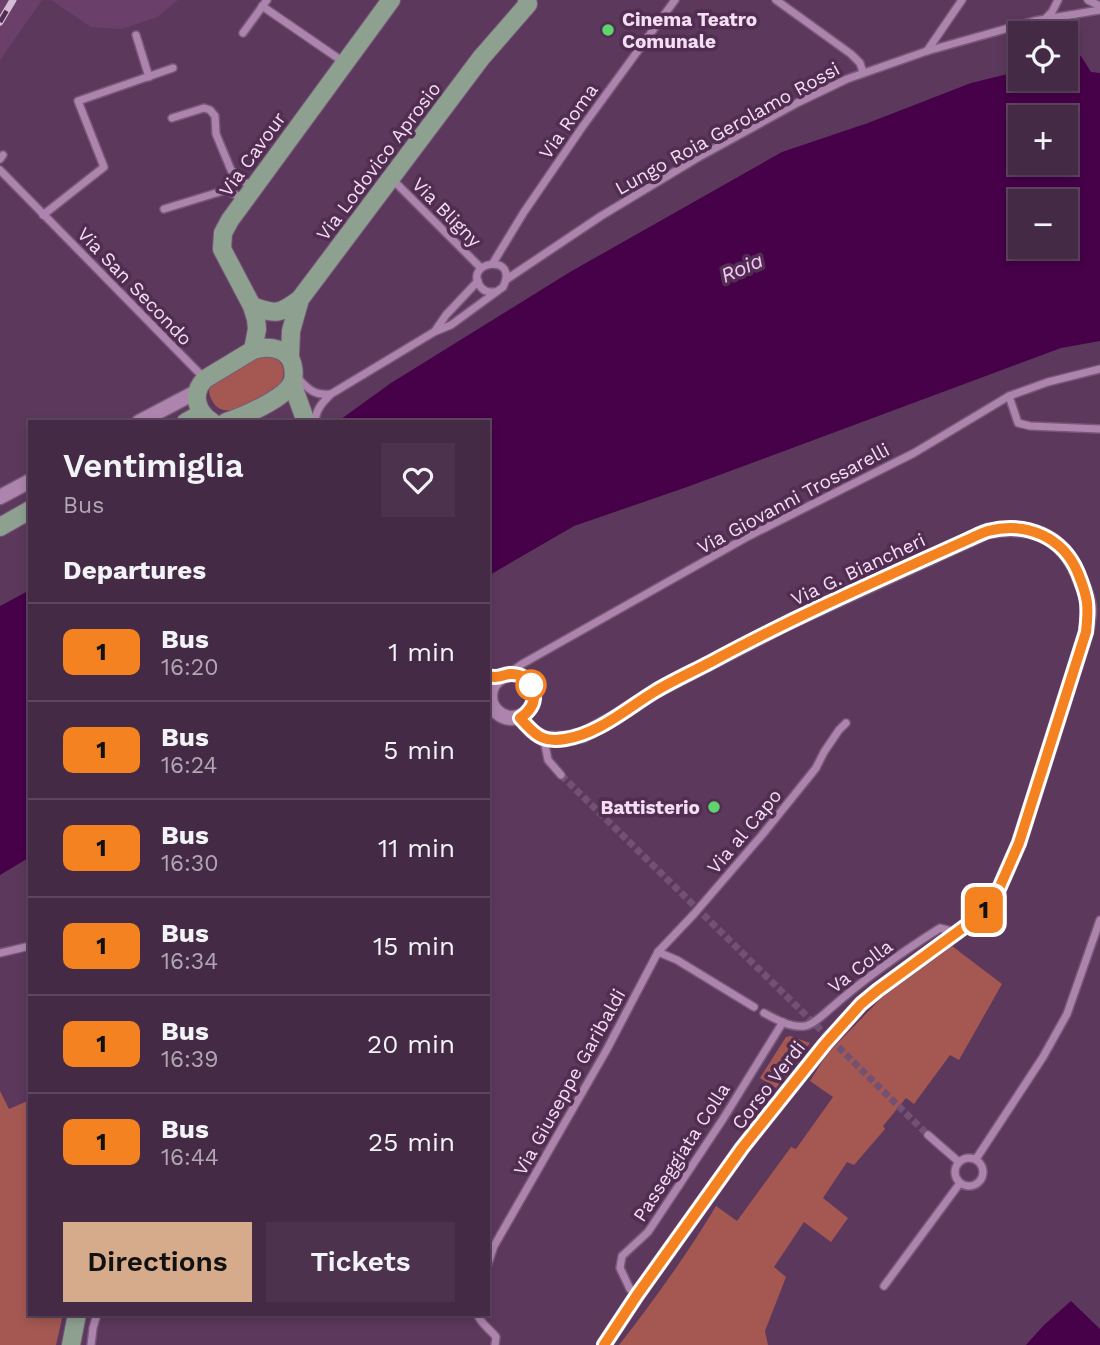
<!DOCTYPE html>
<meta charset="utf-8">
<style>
:root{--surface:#452a46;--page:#4c324d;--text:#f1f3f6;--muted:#b0a7b3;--line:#5d465f;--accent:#d6ab8b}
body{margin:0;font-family:"Work Sans",sans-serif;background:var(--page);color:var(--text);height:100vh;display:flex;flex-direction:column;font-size:26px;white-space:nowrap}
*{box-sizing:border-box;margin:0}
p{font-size:23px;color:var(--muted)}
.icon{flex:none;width:38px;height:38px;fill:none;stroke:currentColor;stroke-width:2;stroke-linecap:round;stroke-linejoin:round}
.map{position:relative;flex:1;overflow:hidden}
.panel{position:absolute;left:28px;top:420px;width:462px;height:896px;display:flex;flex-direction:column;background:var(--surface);border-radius:0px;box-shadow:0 4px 10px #0003,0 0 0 2px var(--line)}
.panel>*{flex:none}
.badge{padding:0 14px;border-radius:10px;font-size:24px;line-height:46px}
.buttons{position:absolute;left:1008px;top:21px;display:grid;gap:14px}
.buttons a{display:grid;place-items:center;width:70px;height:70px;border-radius:0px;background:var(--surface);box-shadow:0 4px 10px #0003,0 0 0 2px var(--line);font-size:35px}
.map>.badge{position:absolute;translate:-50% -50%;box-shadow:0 0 0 4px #fff}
h2{padding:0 35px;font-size:26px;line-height:63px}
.round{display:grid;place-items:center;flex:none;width:74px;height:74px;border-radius:0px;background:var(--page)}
.head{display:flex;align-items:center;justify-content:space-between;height:119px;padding:0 35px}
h1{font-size:33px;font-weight:600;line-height:52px}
.primary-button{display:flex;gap:14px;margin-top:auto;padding:14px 35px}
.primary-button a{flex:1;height:80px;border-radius:0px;background:var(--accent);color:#111;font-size:28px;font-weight:600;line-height:80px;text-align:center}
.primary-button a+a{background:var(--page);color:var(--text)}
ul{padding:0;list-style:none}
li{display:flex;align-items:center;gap:21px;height:98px;padding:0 35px;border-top:2px solid var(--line)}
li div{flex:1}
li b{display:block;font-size:26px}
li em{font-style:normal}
li .badge{min-width:77px;font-weight:700;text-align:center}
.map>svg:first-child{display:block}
.built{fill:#6a406b}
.green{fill:#a55852}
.water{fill:#460149;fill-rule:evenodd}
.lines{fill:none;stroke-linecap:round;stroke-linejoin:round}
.street-tunnel{stroke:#735174;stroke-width:7;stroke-dasharray:7 3.5;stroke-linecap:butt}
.street-casing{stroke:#765877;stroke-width:10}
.secondary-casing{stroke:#765877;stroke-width:17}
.primary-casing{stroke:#765877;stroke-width:20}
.street{stroke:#ad84ad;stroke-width:7}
.secondary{stroke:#ad84ad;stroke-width:14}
.primary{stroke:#8ea190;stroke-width:18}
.rail-casing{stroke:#d4bbd4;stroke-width:7}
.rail{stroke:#512d52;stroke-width:4.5;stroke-dasharray:13;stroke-linecap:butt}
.line-casing{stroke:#fff;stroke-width:16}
.line{stroke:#f58220;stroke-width:10}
.poi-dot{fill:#5dd56c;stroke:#512d52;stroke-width:2.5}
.stop-dot{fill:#fff;stroke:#f58220;stroke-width:3.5}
.labels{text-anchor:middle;stroke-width:7;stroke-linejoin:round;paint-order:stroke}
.poi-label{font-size:19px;font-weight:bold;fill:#f4def4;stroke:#512d52;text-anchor:start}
.street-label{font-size:19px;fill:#f4def4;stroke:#512d52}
.water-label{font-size:21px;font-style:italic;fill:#f5c9f5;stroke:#512d52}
</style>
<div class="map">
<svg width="1100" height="1345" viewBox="0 0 1100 1345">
<rect width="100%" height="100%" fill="#5c385d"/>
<!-- built -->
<g class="built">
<path d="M0,0H42L0,60Z"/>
<path d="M51,0H178L157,17L122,29L91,27Z"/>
</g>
<!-- green -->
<g class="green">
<path d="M261,356C265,357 269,356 272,357C287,361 286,380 277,388C272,393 264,396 258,399C245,406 223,419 213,402C210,397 208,393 210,387L233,370Z"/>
<path d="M952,946L1002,984L959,1060L950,1055L914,1104L906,1098L883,1126L885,1129L854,1165L847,1162L823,1198L848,1218L831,1242L804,1222L774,1267L786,1277L765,1331L768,1345H619C653,1302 688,1253 716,1206L737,1221L791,1147L796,1149L833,1097L810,1081L827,1054L898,981Z"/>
<path d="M790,1036L810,1043L776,1088L760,1078L786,1037Z"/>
<path d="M0,1091L9,1109L30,1100V1314H63L56,1345H0Z"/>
</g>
<!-- water -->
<g class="water">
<path d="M1081,56L1091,72L1100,73V341L1061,348L687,487L574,526L488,576V422H337L391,383L570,272L782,152L868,123L971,83L1020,71V79H1066V60ZM1066,117V163H1020V117ZM1020,201H1066V247H1020Z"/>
<path d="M30,590V857L0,875V606Z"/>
<path d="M1071,1301L1100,1329V1345H1026L1044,1325Z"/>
</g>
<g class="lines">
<!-- street-tunnel -->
<path class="street-tunnel" d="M561,775L928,1135"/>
<defs>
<g id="street">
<path d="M776,0L851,54L860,63L863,72"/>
<path d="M1088,0L1100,6"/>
<path d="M262,6L345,63"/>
<path d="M1045,19L1052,12L1058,0"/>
<path d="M243,33L267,0"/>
<path d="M136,35L149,77"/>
<path d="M927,51L962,0"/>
<path d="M172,118L204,108L210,110L215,116L216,134L231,170L252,188"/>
<path d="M0,159L3,155"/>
<path d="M0,170L205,379"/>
<path d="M391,178L481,268"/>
<path d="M164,209L226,190L244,199"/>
<path d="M43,215L104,167L78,101L173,68"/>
<path d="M493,263L524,212L583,126L675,0"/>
<path d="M507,279L601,216L699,157L797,103L847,79L927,51L1034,21L1100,10"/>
<path d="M435,331L446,315L478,281"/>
<path d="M297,377C307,388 314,396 330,394"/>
<path d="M1009,396L1018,423L1030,426L1100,429"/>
<path d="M315,422C316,409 322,403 331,394L434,332L451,325L503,287C520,253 463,261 480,286C484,292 489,292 495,292"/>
<path d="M508,674L522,664L749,536L914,453L1009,396L1048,382L1100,369"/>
<path d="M544,740L548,760L561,775"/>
<path d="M658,952L677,960L754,1007"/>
<path d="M0,953L30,946"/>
<path d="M764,1013C775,1019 791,1028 805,1026C813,1025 824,1014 831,1008C865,978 902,952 940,928L955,932"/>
<path d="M928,1135L959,1162"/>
<circle cx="969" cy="1172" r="14"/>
<path d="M976,1159L1043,1057L1067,1014L1100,920"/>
<path d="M488,1264L494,1246L606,1051L658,952L694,914L762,835L816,768L824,752L839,730L846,723"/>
<path d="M884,1286L960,1183"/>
<path d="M637,1295L630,1289L620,1268L622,1256L648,1232L723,1119L783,1022"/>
<path d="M477,1314C481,1324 489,1328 496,1337L495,1345"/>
<path d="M91,1345L93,1328L97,1314"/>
</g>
<g id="secondary">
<path d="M139,422L196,392"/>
<path d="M0,497L30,481"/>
<circle cx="512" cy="696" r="22"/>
<path d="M520,718L532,731L544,739H565L583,735L616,717L657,690L789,622L988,531C1033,524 1063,535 1080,579C1084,588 1089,600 1089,610C1089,617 1087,625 1086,632L1019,843L994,900L982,914L878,990L861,1004L825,1044L742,1148L637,1295L604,1345"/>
</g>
<g id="primary">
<path d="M252,306C276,315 280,314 300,299"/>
<path d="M253,350L257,329L256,319L252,306L222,249L223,233L230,220L391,0"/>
<path d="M290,356L291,331L300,299L481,58L528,4L527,0"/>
<path d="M292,383L306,422"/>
<path d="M186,422L202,413"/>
<path d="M212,422C196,412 191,393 205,379L253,350C269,345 290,348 293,367C294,371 294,379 292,383C284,399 242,417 226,422"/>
<path d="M0,527L30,510"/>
<path d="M71,1345L77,1314"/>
</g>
</defs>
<!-- street casing -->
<use href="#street" class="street-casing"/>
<!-- secondary casing -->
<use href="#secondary" class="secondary-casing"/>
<!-- primary casing -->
<use href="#primary" class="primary-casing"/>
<!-- street -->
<use href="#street" class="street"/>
<!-- secondary -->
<use href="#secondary" class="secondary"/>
<!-- primary -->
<use href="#primary" class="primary"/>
<defs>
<path id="rail" d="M0,22L13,0"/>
</defs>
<!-- rail casing -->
<use href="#rail" class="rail-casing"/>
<!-- rail -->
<use href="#rail" class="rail"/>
</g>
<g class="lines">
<defs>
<path id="line" d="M488,676C499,679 501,675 510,674C522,673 533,682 534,694C535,705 529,712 520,718C534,734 542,743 565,739C598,734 626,709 654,692C672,681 692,672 711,662C794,617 881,579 967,540C974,537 981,533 988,531C1026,521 1063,537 1078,573C1088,598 1089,605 1086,632L1019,843L994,900L982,914L878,990L861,1004L825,1044L742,1148L637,1295L604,1345"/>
</defs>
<!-- line casing -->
<use href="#line" class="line-casing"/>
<!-- line -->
<use href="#line" class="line"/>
</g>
<!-- markers -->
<g class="poi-dot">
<circle cx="608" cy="30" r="7"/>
<circle cx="714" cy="807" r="7"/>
</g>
<circle class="stop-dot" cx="531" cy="685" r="14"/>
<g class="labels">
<!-- poi labels -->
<g class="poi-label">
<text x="622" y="26">Cinema Teatro<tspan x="622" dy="22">Comunale</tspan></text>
<text x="700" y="814" text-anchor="end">Battisterio</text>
</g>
<!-- street labels -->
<g class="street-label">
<text transform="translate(568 121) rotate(-55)" y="7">Via Roma</text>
<text transform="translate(727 128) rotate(-29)" y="7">Lungo Roia Gerolamo Rossi</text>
<text transform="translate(252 154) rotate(-54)" y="7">Via Cavour</text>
<text transform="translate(378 161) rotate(-53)" y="7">Via Lodovico Aprosio</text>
<text transform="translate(447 212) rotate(45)" y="7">Via Bligny</text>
<text transform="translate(135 286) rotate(46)" y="7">Via San Secondo</text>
<text transform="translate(793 498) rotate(-28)" y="7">Via Giovanni Trossarelli</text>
<text transform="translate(858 569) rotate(-25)" y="7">Via G. Biancheri</text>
<text transform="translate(744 831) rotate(-50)" y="7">Via al Capo</text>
<text transform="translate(860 966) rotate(-37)" y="7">Va Colla</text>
<text transform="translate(569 1082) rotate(-61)" y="7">Via Giuseppe Garibaldi</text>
<text transform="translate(768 1085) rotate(-52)" y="7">Corso Verdi</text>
<text transform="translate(681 1152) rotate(-57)" y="7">Passeggiata Colla</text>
</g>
<!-- water labels -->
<g class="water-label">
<text transform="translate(742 268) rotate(-24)" y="7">Roia</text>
</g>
</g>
</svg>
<div class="buttons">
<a><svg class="icon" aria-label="locate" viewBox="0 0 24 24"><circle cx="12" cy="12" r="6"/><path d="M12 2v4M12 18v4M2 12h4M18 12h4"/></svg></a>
<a>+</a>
<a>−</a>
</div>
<b class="badge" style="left:984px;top:910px;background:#f58220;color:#111">1</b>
<section class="panel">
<div class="head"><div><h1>Ventimiglia</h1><p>Bus</p></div><a class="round"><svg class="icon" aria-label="heart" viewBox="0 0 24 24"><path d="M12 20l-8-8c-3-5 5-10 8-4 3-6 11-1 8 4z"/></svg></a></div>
<h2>Departures</h2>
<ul>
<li><span class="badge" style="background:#f58220;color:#111">1</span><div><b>Bus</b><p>16:20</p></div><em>1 min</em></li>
<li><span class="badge" style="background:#f58220;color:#111">1</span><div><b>Bus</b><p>16:24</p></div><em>5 min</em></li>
<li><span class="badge" style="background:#f58220;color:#111">1</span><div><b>Bus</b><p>16:30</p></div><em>11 min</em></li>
<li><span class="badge" style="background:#f58220;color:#111">1</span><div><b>Bus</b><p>16:34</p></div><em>15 min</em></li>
<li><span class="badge" style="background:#f58220;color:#111">1</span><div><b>Bus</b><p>16:39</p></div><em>20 min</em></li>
<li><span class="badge" style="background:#f58220;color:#111">1</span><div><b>Bus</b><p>16:44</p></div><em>25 min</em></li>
</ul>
<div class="primary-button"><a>Directions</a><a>Tickets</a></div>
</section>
</div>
